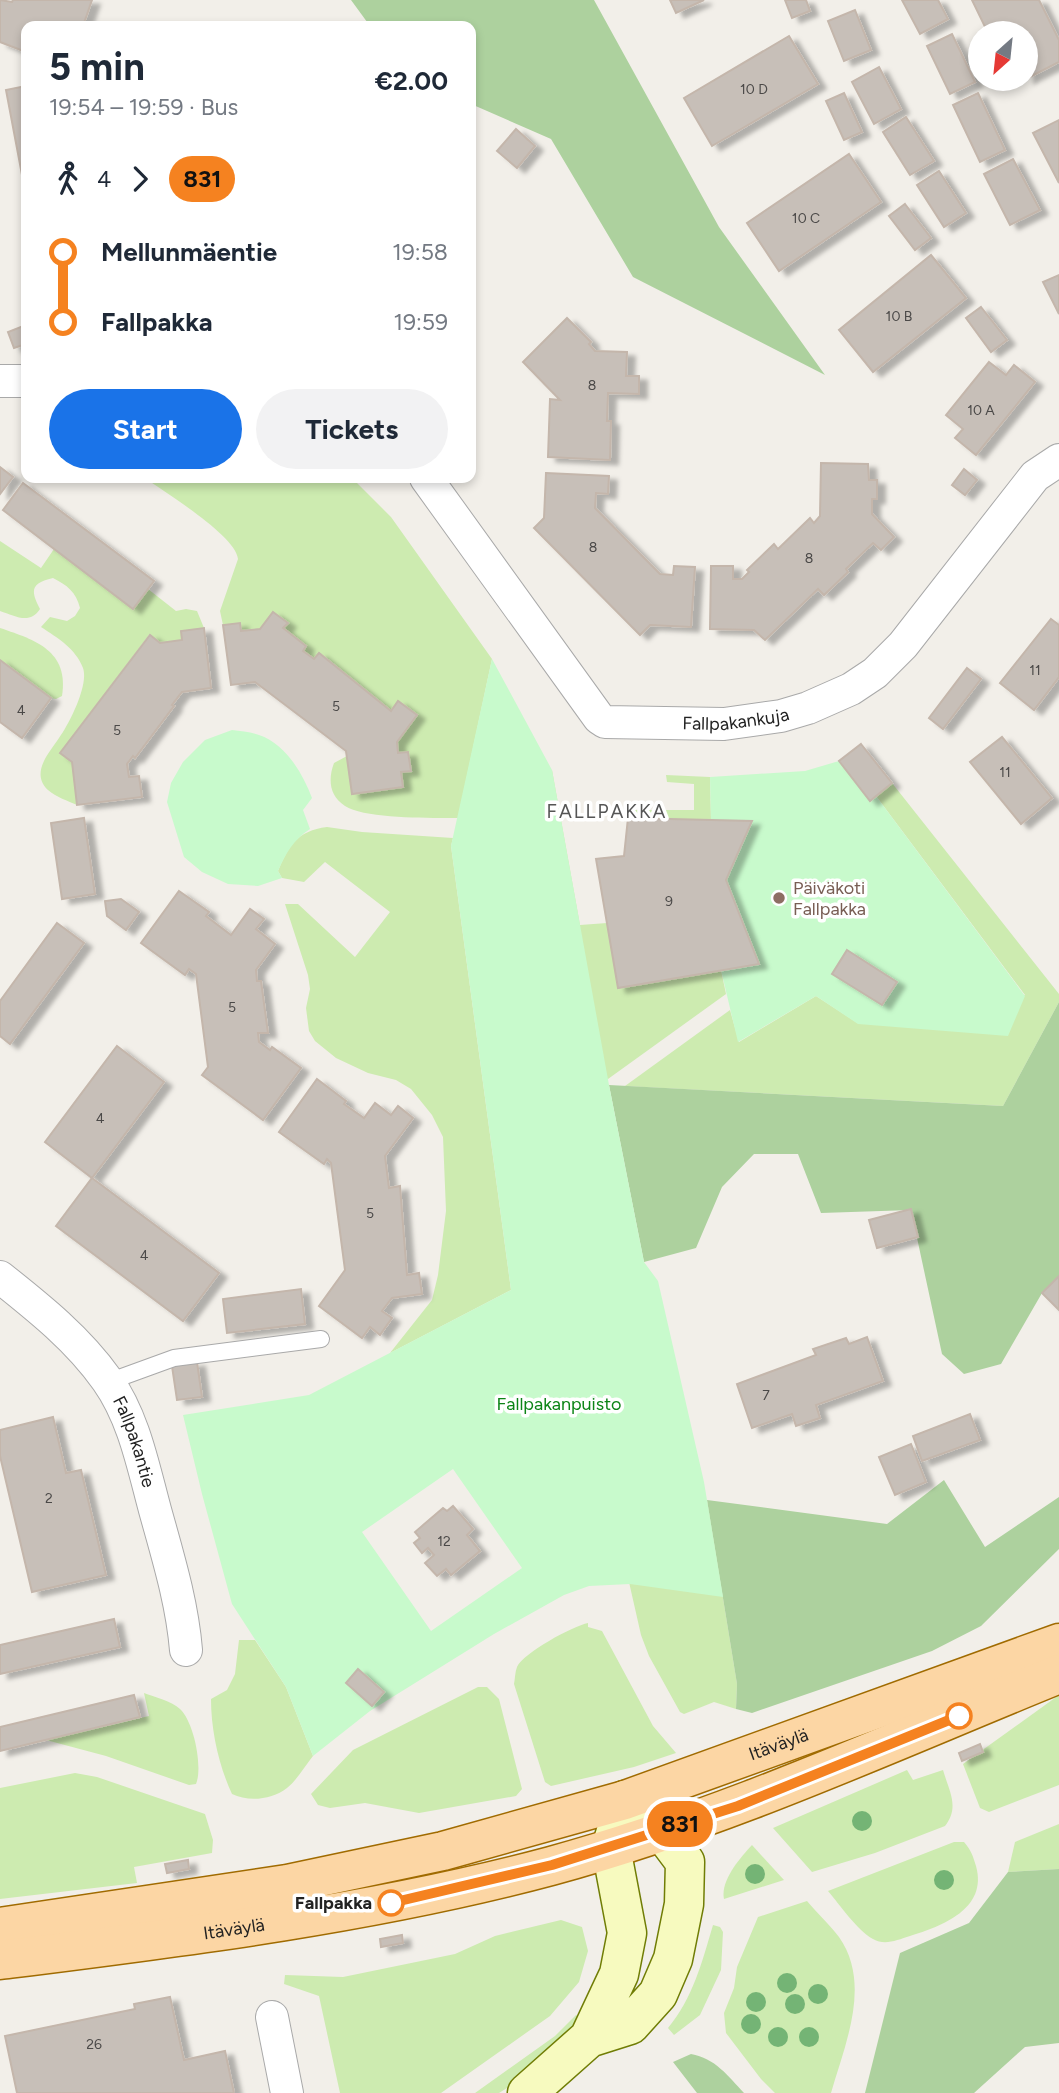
<!DOCTYPE html>
<meta charset="utf-8">
<style>
:root{--surface:#fff;--page:#f2f2f3;--text:#1f2937;--muted:#747a83;--accent:#1a73e8}
body{margin:0;font-family:Figtree,sans-serif;background:var(--page);color:var(--text);height:100vh;display:flex;flex-direction:column;font-size:26px;white-space:nowrap}
*{box-sizing:border-box;margin:0}
p{font-size:23px;color:var(--muted)}
.icon{flex:none;width:38px;height:38px;fill:none;stroke:currentColor;stroke-width:2;stroke-linecap:round;stroke-linejoin:round}
.map{position:relative;flex:1;overflow:hidden}
.details{position:absolute;left:21px;top:21px;width:455px;height:462px;display:flex;flex-direction:column;background:var(--surface);border-radius:14px;box-shadow:0 4px 10px #0003}
.details>*{flex:none}
.badge{padding:0 14px;border-radius:23px;font-size:24px;line-height:46px}
.needle{width:46px;rotate:207deg}
.controls{position:absolute;left:968px;top:21px;display:grid;gap:14px}
.controls a{display:grid;place-items:center;width:70px;height:70px;border-radius:50%;background:var(--surface);box-shadow:0 4px 10px #0003;font-size:35px}
.map>.badge{position:absolute;translate:-50% -50%;box-shadow:0 0 0 4px #fff}
.legs{display:flex;align-items:center;gap:10px;height:77px;padding:0 28px;font-size:23px}
.legs p{margin-inline-start:auto}
.overview{display:flex;align-items:center;justify-content:space-between;height:119px;padding:0 28px}
h1{font-size:38px;font-weight:700;line-height:52px}
.primary-button{display:flex;gap:14px;margin-top:auto;padding:14px 28px}
.primary-button a{flex:1;height:80px;border-radius:42px;background:var(--accent);color:#fff;font-size:28px;font-weight:700;line-height:80px;text-align:center}
.primary-button a+a{background:var(--page);color:var(--text)}
ul{padding:0 28px;list-style:none}
li{display:flex;align-items:center;gap:24px;height:70px;font-size:26px}
li i{display:grid;place-items:center;width:10px;height:100%;margin:0 9px;background:currentColor}
li i::after{content:'';width:18px;height:18px;margin:-9px;border:5px solid;border-radius:50%;background:var(--surface)}
li p{margin-inline-start:auto}
li:first-child i{background:linear-gradient(#0000 50%,currentColor 0)}
li:last-child i{background:linear-gradient(currentColor 50%,#0000 0)}
.map>svg:first-child{display:block}
.grass{fill:#cdebb0}
.forest{fill:#add19e}
.park{fill:#c8facc;fill-rule:evenodd}
.building{fill:#c7bfb8;stroke:#c4b6ab;stroke-width:2;filter:url(#shadow)}
.lines{fill:none;stroke-linecap:round;stroke-linejoin:round}
.service-casing{stroke:#a9a9a9;stroke-width:18}
.minor-casing{stroke:#a9a9a9;stroke-width:34}
.secondary-casing{stroke:#707d05;stroke-width:41}
.primary-casing{stroke:#a06b00;stroke-width:41}
.service{stroke:#fff;stroke-width:16}
.minor{stroke:#fff;stroke-width:32}
.secondary{stroke:#f7fabf;stroke-width:38}
.primary{stroke:#fcd6a4;stroke-width:38}
.tree{fill:#74b475}
.line-1-casing{stroke:#fff;stroke-width:16}
.line-1{stroke:#f58220;stroke-width:10}
.education-dot{fill:#8d6e63;stroke:#fff;stroke-width:2.5}
.stop-1-dot{fill:#fff;stroke:#f58220;stroke-width:3.5}
.labels{text-anchor:middle;stroke-width:7;stroke-linejoin:round;paint-order:stroke}
.number-label{font-size:14px;fill:#4b4948}
.street-label{font-size:18px;fill:#222;stroke:#fff}
.education-label{font-size:18px;fill:#785e54;stroke:#fff;text-anchor:start}
.park-label{font-size:18px;fill:#0c8416;stroke:#fff}
.stop-label{font-size:18px;font-weight:bold;fill:#222;stroke:#fff;text-anchor:end}
.neighbourhood-label{font-size:19px;letter-spacing:2px;fill:#555;stroke:#fff}
</style>
<div class="map">
<svg width="1059" height="2093" viewBox="0 0 1059 2093">
<defs>
<filter id="shadow"><feDropShadow dx="8" dy="4.5" stdDeviation="2" flood-color="#0004"/></filter>
</defs>
<rect width="100%" height="100%" fill="#f2efe9"/>
<!-- grass -->
<g class="grass">
<path d="M145,478H352L391,517L492,659L458,818C432,818 365,819 345,806C329,796 328,779 334,763L347,756L352,794L403,787L401,772L411,771L408,752L398,753V701L391,711L320,653L314,659L303,651L306,646L283,628L287,623L273,612L260,629L241,631L240,623L223,625L220,611L238,559C236,536 166,493 145,478Z"/>
<path d="M0,541L41,568L54,549L133,608L148,589L176,611L186,609L197,611L204,628L182,631V640L160,643L149,635L60,753L72,762L77,805C68,801 56,797 48,790C30,773 49,753 59,738C69,724 89,685 83,668C76,649 58,638 41,627L50,617L67,621L75,616L80,608C76,592 67,585 53,578C31,583 30,590 40,609C30,625 15,616 0,611Z"/>
<path d="M0,628C36,640 69,651 62,696L56,699L51,698L0,660Z"/>
<path d="M552,770L580,925L607,923L618,988L721,970L726,994L608,1079L542,1135L537,781Z"/>
<path d="M666,775L710,777L711,820L628,818L627,810H694V784L667,782Z"/>
<path d="M892,783L1059,994V1002L1003,1106L625,1086L730,1010L739,1042L816,996L859,1024L1025,995L876,796Z"/>
<path d="M327,827L362,832L453,838L451,846L511,1290L390,1353L432,1300L438,1275L446,1211L443,1137L432,1115L411,1089L396,1080L368,1073L336,1058L315,1041L309,1031L306,1008L310,989L308,975L285,904H298L355,957L390,912L325,862L304,882L282,878L278,871C289,845 297,831 327,827Z"/>
<path d="M707,1500L737,1684L736,1709L714,1702L684,1714L680,1712L649,1656L641,1635L624,1560Z"/>
<path d="M588,1623V1627L602,1631L653,1726L676,1753L634,1767L551,1786L545,1782L514,1684C515,1679 515,1672 517,1667C523,1653 573,1626 588,1623Z"/>
<path d="M239,1640H255L286,1687L313,1756C305,1766 297,1780 287,1788C272,1800 248,1802 232,1794C219,1766 211,1731 211,1699L227,1690L235,1674Z"/>
<path d="M478,1687H487L499,1699L522,1789L516,1796L419,1813L365,1803L330,1808L318,1805L311,1794L353,1750Z"/>
<path d="M144,1693C154,1697 172,1701 180,1709C194,1722 203,1767 196,1784L189,1785L106,1756L46,1740L149,1716Z"/>
<path d="M1059,1695V1785L989,1812L980,1808L963,1764Z"/>
<path d="M907,1770L913,1780L943,1770C949,1791 960,1807 945,1826L875,1853L812,1872L773,1828Z"/>
<path d="M75,1773L97,1777L205,1814L213,1840L212,1853L134,1867L137,1883L0,1899V1788Z"/>
<path d="M1059,1824V1869L1008,1872L1015,1842Z"/>
<path d="M954,1842H964C971,1850 973,1856 976,1866C988,1909 942,1926 910,1936C897,1940 885,1946 873,1939C857,1930 840,1905 828,1891Z"/>
<path d="M752,1845L784,1880L724,1899C720,1881 740,1858 752,1845Z"/>
<path d="M807,1901C817,1913 830,1925 839,1937C872,1984 845,2044 831,2093H775L761,2079L726,2033L724,2013L734,1988L737,1967L758,1917Z"/>
<path d="M561,1920L582,1927L588,1951L579,1982L550,2016L441,2093H340L319,1996L284,1984L285,1975L343,1977L455,1954L495,1936Z"/>
<path d="M713,1925L720,1927L723,1932L721,1970L700,2015L674,2035L668,2028C693,1998 702,1962 713,1925Z"/>
<path d="M576,2015L580,2018L568,2034L507,2088L499,2093H475L555,2036Z"/>
</g>
<!-- forest -->
<g class="forest">
<path d="M351,0H594L719,227L825,375L633,277L551,139L471,104V26H370Z"/>
<path d="M1059,1002V1276L1042,1293L1001,1364L964,1374L942,1354L911,1210L821,1213L798,1154H754L722,1187L696,1248L644,1262L609,1085L1003,1106Z"/>
<path d="M944,1480L985,1547L1059,1497V1549L981,1626L932,1651L752,1713L736,1709L737,1684L707,1500L887,1524Z"/>
<path d="M1059,1869V2043L1025,2047L974,2093H865L900,1953L969,1923L1008,1872Z"/>
<path d="M691,2054C715,2058 728,2076 744,2093H697L673,2062Z"/>
</g>
<!-- park -->
<g class="park">
<path d="M492,659L552,770L609,1085L644,1262L658,1281L704,1482L723,1597L630,1584L589,1586L564,1595L494,1634L370,1711L313,1756L286,1687L232,1604L202,1494L183,1415L309,1395L511,1290L451,846ZM453,1469L522,1568L431,1631L362,1532Z"/>
<path d="M232,730C241,731 251,732 259,735C286,744 303,774 312,798L303,810L310,829C293,840 286,853 278,871L282,878L258,886L228,884L202,872L184,857L167,802L171,783L183,762L205,740Z"/>
<path d="M839,761L870,800L876,796L1025,996L1008,1036L858,1024L816,996L738,1042L721,970L759,963L726,880L751,821L711,820L710,777L805,771Z"/>
</g>
<!-- building -->
<g class="building">
<path d="M0,0L12,2L13,0H92L84,23L93,26H26V52L0,42Z"/>
<path d="M670,0H704L676,13Z"/>
<path d="M785,0H806L810,11L792,18Z"/>
<path d="M902,0H938L948,19L920,34Z"/>
<path d="M972,0H1039L1059,40V62L1026,79V33H988Z"/>
<path d="M855,10L871,50L844,61L828,21Z"/>
<path d="M952,34L975,82L950,94L927,46Z"/>
<path d="M789,36L818,84L712,146L684,98Z"/>
<path d="M879,67L901,109L874,124L852,82Z"/>
<path d="M26,86V196L6,90Z"/>
<path d="M844,93L862,132L844,140L826,101Z"/>
<path d="M978,93L1005,150L980,162L953,105Z"/>
<path d="M906,117L934,161L910,175L883,132Z"/>
<path d="M1059,120V183L1033,133Z"/>
<path d="M516,129L535,146L517,168L497,151Z"/>
<path d="M849,154L881,202L779,271L747,223Z"/>
<path d="M1013,159L1040,210L1010,225L984,174Z"/>
<path d="M939,171L966,213L944,227L917,185Z"/>
<path d="M905,204L931,238L915,250L889,216Z"/>
<path d="M931,255L966,298L873,372L839,330Z"/>
<path d="M1059,275V314L1043,282Z"/>
<path d="M981,307L1007,340L991,352L966,318Z"/>
<path d="M567,318L591,342L589,344L595,351L627,352L626,376H639V394L608,393L607,421H611L610,460L548,457L550,399L560,400L523,362Z"/>
<path d="M26,325V344L14,348L8,332Z"/>
<path d="M989,362L1006,375L1014,365L1035,382L976,455L955,438L963,429L946,415Z"/>
<path d="M821,463L868,464L869,480H877V499H872V514L894,537L881,550L873,543L846,569L848,572L824,595L818,589L765,640L754,630L710,629L711,566H733V579H742L749,572L747,570L774,544L778,549L810,518L814,523L820,516Z"/>
<path d="M0,467L13,477L0,494Z"/>
<path d="M964,469L977,480L965,495L952,485Z"/>
<path d="M546,473L609,476L608,494L596,493L595,508L660,574L673,575L674,566L695,567L691,627L650,625L640,635L534,528L544,518Z"/>
<path d="M23,483L154,581L133,609L3,510Z"/>
<path d="M273,612L288,623L283,628L306,646L303,651L314,659L319,653L391,711L398,701L417,715L397,742L398,753L408,752L411,771L401,772L403,787L352,794L346,751L255,682L231,685L223,625L240,623L241,631L260,629Z"/>
<path d="M1051,619L1059,625V677L1034,710L1000,683Z"/>
<path d="M204,628L211,688L182,692L172,705L174,706L135,758L133,756L127,764L129,777L139,776L142,797L77,805L72,762L60,753L150,635L160,643L182,640L181,631Z"/>
<path d="M0,660L51,698L22,738L0,722Z"/>
<path d="M967,668L981,679L943,729L929,718Z"/>
<path d="M1002,737L1052,798L1021,824L970,762Z"/>
<path d="M861,744L892,783L870,801L839,761Z"/>
<path d="M84,818L95,894L62,899L51,823Z"/>
<path d="M628,818L752,821L726,880L759,964L618,988L596,859L624,856Z"/>
<path d="M179,891L209,912L206,916L231,935L250,909L264,919L256,929L275,944L256,970L257,981H261L268,1033H258L259,1042L270,1050L272,1047L301,1068L263,1120L202,1075L208,1067L196,974L189,969L185,975L141,943Z"/>
<path d="M121,899L139,912L126,930L107,916L105,901Z"/>
<path d="M57,923L84,943L10,1044L0,1036V1001Z"/>
<path d="M847,950L897,982L882,1005L832,974Z"/>
<path d="M117,1046L164,1082L92,1178L45,1142Z"/>
<path d="M317,1079L346,1101L344,1104L364,1118L375,1103L391,1115L398,1106L413,1118L385,1156L389,1188L400,1186L407,1275L419,1273L422,1294L392,1298L382,1311L392,1318L380,1335L370,1327L362,1338L319,1306L345,1270L331,1163L327,1159L324,1164L279,1132Z"/>
<path d="M92,1178L219,1273L183,1321L56,1226Z"/>
<path d="M911,1209L918,1237L877,1248L869,1220Z"/>
<path d="M1059,1276V1310L1042,1293Z"/>
<path d="M301,1289L305,1324L227,1333L223,1299Z"/>
<path d="M867,1337L883,1381L816,1405L820,1418L796,1426L792,1414L752,1428L737,1384L816,1355L813,1349L846,1338L849,1344Z"/>
<path d="M197,1362L202,1397L177,1400L172,1366Z"/>
<path d="M970,1414L980,1440L922,1461L913,1436Z"/>
<path d="M53,1417L66,1473L81,1470L106,1575L32,1592L0,1456V1430Z"/>
<path d="M911,1444L926,1482L895,1495L879,1457Z"/>
<path d="M453,1506L473,1529L467,1535L480,1551L451,1575L446,1569L437,1576L425,1563L434,1555L428,1548L422,1553L414,1543L420,1538L415,1532L443,1508L447,1511Z"/>
<path d="M114,1619L120,1647L0,1674V1645Z"/>
<path d="M358,1669L384,1692L372,1706L346,1683Z"/>
<path d="M134,1695L140,1717L0,1751V1727Z"/>
<path d="M980,1744L983,1752L962,1761L959,1753Z"/>
<path d="M188,1860L189,1869L167,1873L165,1864Z"/>
<path d="M402,1935L403,1943L381,1947L380,1939Z"/>
<path d="M170,1997L184,2060L225,2051L234,2093H17L5,2036L135,2009L134,2004Z"/>
</g>
<g class="lines">
<defs>
<path id="service" d="M108,1382L174,1358L321,1339"/>
<g id="minor">
<path d="M0,381H26"/>
<path id="s1" d="M426,478L599,718L605,722L724,724L781,716L808,708L851,689L875,673L903,645L1035,476L1059,460"/>
<path id="s2" d="M0,1277C39,1308 78,1339 107,1380C134,1418 143,1466 155,1510C168,1557 182,1602 186,1650"/>
<path d="M272,2017L287,2093"/>
</g>
<path id="secondary" d="M527,2093L589,2038L619,1974L627,1933L611,1848L625,1800L661,1830L685,1862L684,1904L673,1959L658,1994L630,2025L589,2038"/>
<g id="primary">
<path id="s3" d="M0,1927L287,1884L443,1851L625,1800L1059,1643"/>
<path id="s4" d="M0,1960C184,1937 372,1914 551,1866C727,1818 891,1742 1059,1674"/>
</g>
</defs>
<!-- service casing -->
<use href="#service" class="service-casing"/>
<!-- minor casing -->
<use href="#minor" class="minor-casing"/>
<!-- secondary casing -->
<use href="#secondary" class="secondary-casing"/>
<!-- primary casing -->
<use href="#primary" class="primary-casing"/>
<!-- service -->
<use href="#service" class="service"/>
<!-- minor -->
<use href="#minor" class="minor"/>
<!-- secondary -->
<use href="#secondary" class="secondary"/>
<!-- primary -->
<use href="#primary" class="primary"/>
</g>
<!-- trees -->
<g class="tree">
<circle cx="862" cy="1821" r="10"/>
<circle cx="755" cy="1874" r="10"/>
<circle cx="944" cy="1880" r="10"/>
<circle cx="787" cy="1983" r="10"/>
<circle cx="818" cy="1994" r="10"/>
<circle cx="756" cy="2002" r="10"/>
<circle cx="795" cy="2004" r="10"/>
<circle cx="751" cy="2024" r="10"/>
<circle cx="778" cy="2037" r="10"/>
<circle cx="809" cy="2037" r="10"/>
</g>
<g class="lines">
<defs>
<path id="line-1" d="M391,1903L552,1865L738,1806L959,1716"/>
</defs>
<!-- line-1 casing -->
<use href="#line-1" class="line-1-casing"/>
<!-- line-1 -->
<use href="#line-1" class="line-1"/>
</g>
<!-- markers -->
<circle class="education-dot" cx="779" cy="898" r="7"/>
<g class="stop-1-dot">
<circle cx="959" cy="1716" r="12"/>
<circle cx="391" cy="1903" r="12"/>
</g>
<g class="labels">
<!-- number labels -->
<g class="number-label">
<text x="754" y="94">10 D</text>
<text x="806" y="223">10 C</text>
<text x="899" y="321">10 B</text>
<text x="592" y="390">8</text>
<text x="981" y="415">10 A</text>
<text x="593" y="552">8</text>
<text x="809" y="563">8</text>
<text x="1035" y="675">11</text>
<text x="336" y="711">5</text>
<text x="21" y="715">4</text>
<text x="117" y="735">5</text>
<text x="1005" y="777">11</text>
<text x="669" y="906">9</text>
<text x="232" y="1012">5</text>
<text x="100" y="1123">4</text>
<text x="370" y="1218">5</text>
<text x="144" y="1260">4</text>
<text x="766" y="1400">7</text>
<text x="49" y="1503">2</text>
<text x="444" y="1546">12</text>
<text x="94" y="2049">26</text>
</g>
<!-- street labels -->
<g class="street-label">
<text dy="6" stroke="none"><textPath href="#s1" startOffset="434">Fallpakankuja</textPath></text>
<text dy="6" stroke="none"><textPath href="#s2" startOffset="217">Fallpakantie</textPath></text>
<text dy="6" stroke="none"><textPath href="#s3" startOffset="802">Itäväylä</textPath></text>
<text dy="6" stroke="none"><textPath href="#s4" startOffset="236">Itäväylä</textPath></text>
</g>
<!-- education labels -->
<g class="education-label">
<text x="793" y="894">Päiväkoti<tspan x="793" dy="21">Fallpakka</tspan></text>
</g>
<!-- park labels -->
<g class="park-label">
<text x="559" y="1410">Fallpakanpuisto</text>
</g>
<!-- stop labels -->
<g class="stop-label">
<text x="372" y="1909">Fallpakka</text>
</g>
<!-- neighbourhood labels -->
<g class="neighbourhood-label">
<text x="607" y="818">FALLPAKKA</text>
</g>
</g>
</svg>
<div class="controls">
<a><svg class="needle" viewBox="-14 -14 28 28"><path d="M0-13l5 13h-10z" fill="#e53935"/><path d="M0 13l5-13h-10z" fill="#747a83"/></svg></a>
</div>
<b class="badge" style="left:680px;top:1824px;background:#f58220;color:#111">831</b>
<section class="details">
<div class="overview"><div><h1>5 min</h1><p>19:54 – 19:59 · Bus</p></div><b>€2.00</b></div>
<div class="legs"><svg class="icon" aria-label="walk" viewBox="0 0 24 24"><circle cx="13" cy="4" r="2"/><path d="M13 8l-2 6 4 7M11 14l-3 7M7 12l3-4h3l4 4"/></svg>4<svg class="icon" aria-label="forward" viewBox="0 0 24 24"><path d="M9 5l7 7-7 7"/></svg><b class="badge" style="background:#f58220;color:#111">831</b></div>
<ul>
<li><i style="color:#f58220"></i><b>Mellunmäentie</b><p>19:58</p></li>
<li><i style="color:#f58220"></i><b>Fallpakka</b><p>19:59</p></li>
</ul>
<div class="primary-button"><a>Start</a><a>Tickets</a></div>
</section>
</div>
